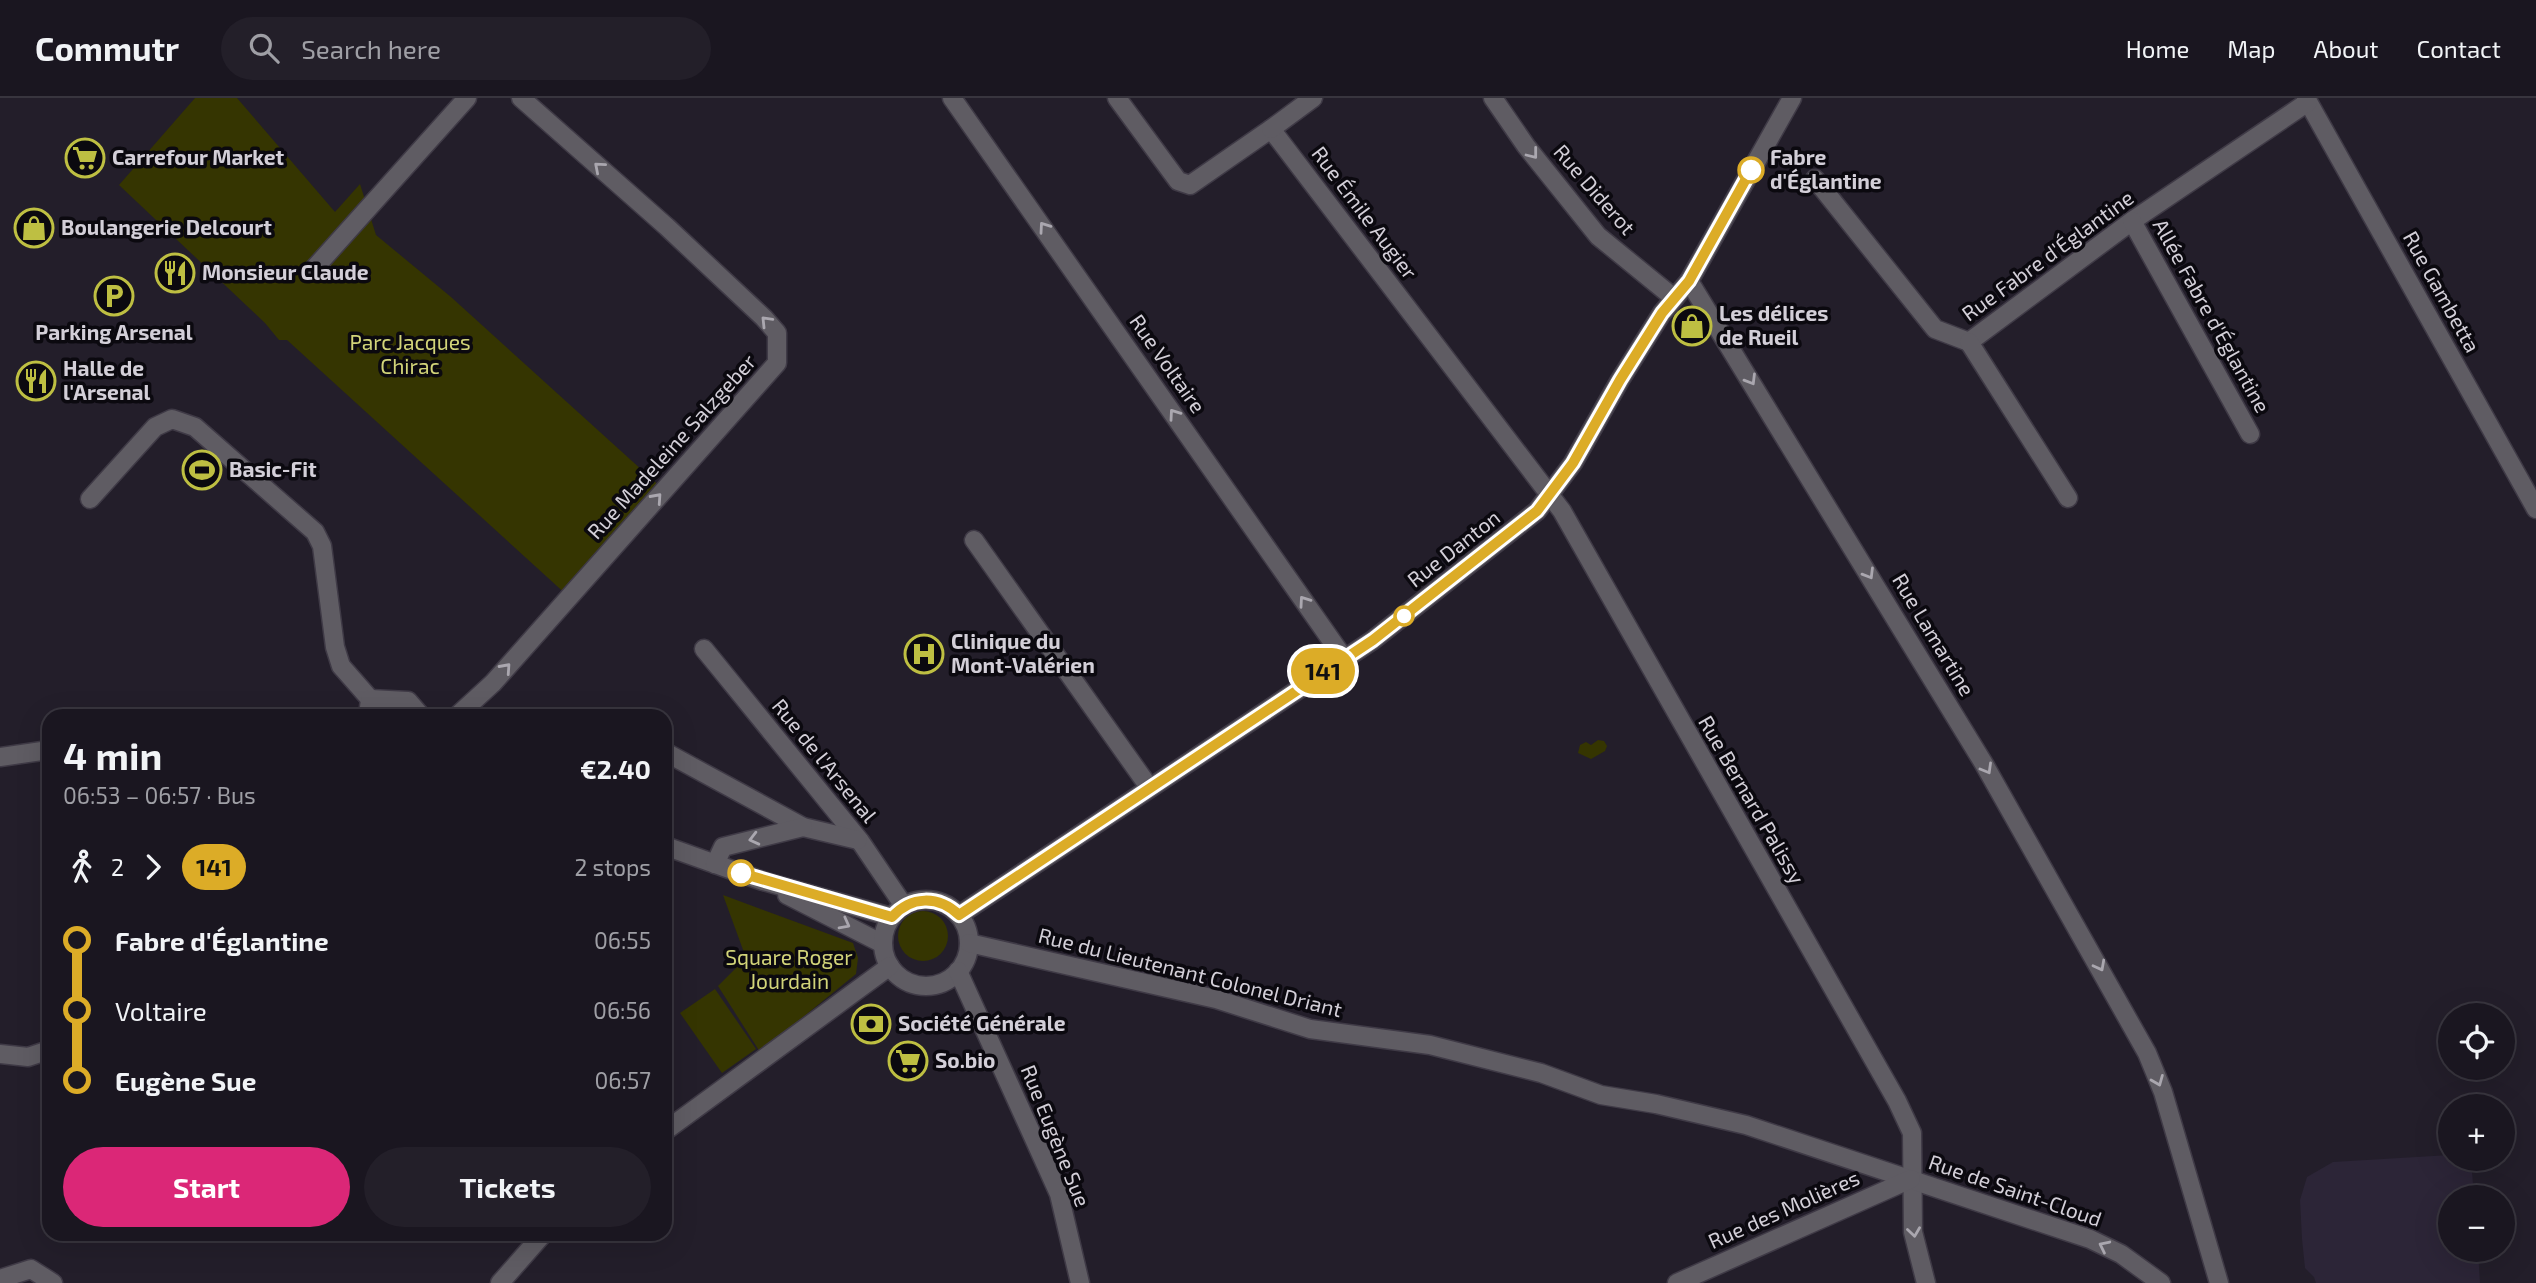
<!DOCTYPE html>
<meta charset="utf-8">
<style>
:root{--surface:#1a1620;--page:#231f29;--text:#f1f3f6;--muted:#9f9fa5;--line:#38353e;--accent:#db2777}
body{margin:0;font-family:"Exo 2",sans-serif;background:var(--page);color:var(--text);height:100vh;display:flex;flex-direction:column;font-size:26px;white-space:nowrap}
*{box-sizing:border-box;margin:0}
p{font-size:23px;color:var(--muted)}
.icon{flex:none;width:38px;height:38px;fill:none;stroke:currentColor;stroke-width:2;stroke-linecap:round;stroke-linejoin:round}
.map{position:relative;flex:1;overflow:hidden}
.side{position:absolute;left:42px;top:611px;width:630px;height:532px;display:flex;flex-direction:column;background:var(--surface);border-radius:21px;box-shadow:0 7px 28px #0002,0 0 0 2px var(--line)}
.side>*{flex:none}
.badge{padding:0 14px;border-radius:23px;font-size:24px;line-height:46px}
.buttons{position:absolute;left:2438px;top:905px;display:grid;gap:14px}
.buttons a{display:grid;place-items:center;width:77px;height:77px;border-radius:50%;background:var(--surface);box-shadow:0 7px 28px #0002,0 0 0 2px var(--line);font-size:35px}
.map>.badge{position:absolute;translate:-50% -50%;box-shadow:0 0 0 4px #fff}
.legs{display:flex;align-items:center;gap:10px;height:77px;padding:0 21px;font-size:23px}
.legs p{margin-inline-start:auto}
.head{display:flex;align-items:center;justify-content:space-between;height:119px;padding:0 21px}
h1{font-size:38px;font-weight:700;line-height:52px}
.action{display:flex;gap:14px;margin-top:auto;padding:14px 21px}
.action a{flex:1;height:80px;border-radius:42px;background:var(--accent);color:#fff;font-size:28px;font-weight:700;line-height:80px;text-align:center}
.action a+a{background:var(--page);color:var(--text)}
ul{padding:0 21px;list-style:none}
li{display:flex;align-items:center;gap:24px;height:70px;font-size:26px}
li i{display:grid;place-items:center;width:10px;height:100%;margin:0 9px;background:currentColor}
li i::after{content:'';width:18px;height:18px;margin:-9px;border:5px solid;border-radius:50%;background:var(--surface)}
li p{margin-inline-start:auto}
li:first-child i{background:linear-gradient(#0000 50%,currentColor 0)}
li:last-child i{background:linear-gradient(currentColor 50%,#0000 0)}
header{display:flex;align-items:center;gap:42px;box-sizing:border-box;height:98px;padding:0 35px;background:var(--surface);border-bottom:2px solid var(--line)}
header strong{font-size:33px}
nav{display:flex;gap:38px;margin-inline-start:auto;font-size:24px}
.search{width:490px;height:63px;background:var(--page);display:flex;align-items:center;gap:18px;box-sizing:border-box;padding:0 24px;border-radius:38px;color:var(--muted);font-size:26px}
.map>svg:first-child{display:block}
.built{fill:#2c2537}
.green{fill:#353501}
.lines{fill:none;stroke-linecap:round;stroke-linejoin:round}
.minor-casing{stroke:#3f3a46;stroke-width:21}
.minor{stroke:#5f5c63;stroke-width:18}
.oneway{stroke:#aaa7af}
.line-1-casing{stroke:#fff;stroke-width:16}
.line-1{stroke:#dcac27;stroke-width:10}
.stop-1-dot{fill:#fff;stroke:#dcac27;stroke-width:3.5}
.labels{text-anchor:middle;stroke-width:7;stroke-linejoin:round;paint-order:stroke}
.poi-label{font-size:21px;font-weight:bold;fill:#d3cfd8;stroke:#0b090f;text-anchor:start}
.stop-label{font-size:21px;font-weight:bold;fill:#d3cfd8;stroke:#0b090f;text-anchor:start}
.street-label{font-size:21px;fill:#d3cfd8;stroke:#0b090f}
.park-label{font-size:21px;fill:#d2d479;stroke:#0b090f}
</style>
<header>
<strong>Commutr</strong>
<div class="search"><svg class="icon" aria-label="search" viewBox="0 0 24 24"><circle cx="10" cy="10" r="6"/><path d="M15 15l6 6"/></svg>Search here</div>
<nav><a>Home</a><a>Map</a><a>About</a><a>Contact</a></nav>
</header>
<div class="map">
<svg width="2536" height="1185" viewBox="0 0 2536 1185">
<rect width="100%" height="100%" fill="#231e2a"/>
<!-- built -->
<path class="built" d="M2450,1057V1060L2471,1061L2474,1099H2450V1152H2478L2480,1185H2316L2314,1179L2305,1170L2302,1141L2300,1102L2307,1079L2333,1064Z"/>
<!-- green -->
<g class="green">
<path d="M195,0H237L335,114L360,86L376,137L451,199L664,392L569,499L287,242H279L265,225L119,87Z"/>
<path d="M1598,642L1604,643L1607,648L1605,653L1591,661L1578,655L1580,647L1586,644L1591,647Z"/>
<path d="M723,797L853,845L858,860L856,876L760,954L718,888L746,860Z"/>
<circle cx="923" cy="838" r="25"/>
<path d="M715,891L756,951L722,975L680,915Z"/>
</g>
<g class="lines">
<defs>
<g id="minor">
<path d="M952,0L1343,559"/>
<path d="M1117,0L1178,83L1190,87L1271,31L1562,413L1897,1003L1912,1035L1913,1134L1926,1185"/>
<path d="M1493,0L1526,48L1598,138L1674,200"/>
<path d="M2306,0L2536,411"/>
<path d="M1271,31L1313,0"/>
<path d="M1815,81L1935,231L1969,244L2132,123L2308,4"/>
<path d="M2132,123L2250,336"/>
<path d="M311,174L467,0"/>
<path d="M1689,183L1984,666L2147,955L2163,994L2219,1185"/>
<path d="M1969,244L2068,400"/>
<path d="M90,401L155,329L172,321L195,329L315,434L322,448L335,549L341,568L370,601L368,618"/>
<path d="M974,442L1149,689"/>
<path d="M704,551L860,743L904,808"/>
<path d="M370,601L408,603L421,618"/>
<path d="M457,618L493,585L777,265V235L764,220L667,129L521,0"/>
<path d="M665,654L803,729L858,742"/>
<path d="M0,659L49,652"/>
<path d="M665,748L763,783L892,819"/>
<path d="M715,766L723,749L803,729"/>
<path d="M787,797L883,846"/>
<circle cx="926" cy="845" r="43"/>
<path d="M959,817L1373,542L1537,413L1573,365L1620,282L1662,215L1689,183L1792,0"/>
<path d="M969,845L1216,901L1310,931L1430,947L1541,975L1601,997L1656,1006L1746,1027L2090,1141L2121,1156L2161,1185"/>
<path d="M958,873L1059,1096L1080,1185"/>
<path d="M0,956L28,959L49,952"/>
<path d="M665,1033L890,868"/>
<path d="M0,1181L31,1171L53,1185"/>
<path d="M500,1185L543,1136"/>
<path d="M1677,1185L1911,1081"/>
</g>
</defs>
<!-- minor casing -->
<use href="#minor" class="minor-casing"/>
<!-- minor -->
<use href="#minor" class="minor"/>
</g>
<!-- one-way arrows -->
<defs><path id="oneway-chevron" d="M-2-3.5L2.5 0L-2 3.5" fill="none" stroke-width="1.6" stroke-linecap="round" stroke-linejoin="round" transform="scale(1.75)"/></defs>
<g class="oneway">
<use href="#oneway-chevron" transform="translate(1533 56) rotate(52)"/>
<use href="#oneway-chevron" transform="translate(599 69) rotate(-139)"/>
<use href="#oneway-chevron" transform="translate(1044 129) rotate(-125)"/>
<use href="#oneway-chevron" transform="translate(766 223) rotate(-134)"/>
<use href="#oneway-chevron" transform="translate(1751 282) rotate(59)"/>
<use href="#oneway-chevron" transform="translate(1174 316) rotate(-125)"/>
<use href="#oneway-chevron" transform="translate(657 400) rotate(-48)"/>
<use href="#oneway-chevron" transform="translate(1869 476) rotate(59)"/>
<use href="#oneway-chevron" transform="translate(1304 503) rotate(-125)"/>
<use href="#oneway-chevron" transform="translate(506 570) rotate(-48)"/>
<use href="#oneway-chevron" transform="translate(1987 671) rotate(60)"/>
<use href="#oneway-chevron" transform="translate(754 741) rotate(166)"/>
<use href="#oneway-chevron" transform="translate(845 826) rotate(28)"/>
<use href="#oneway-chevron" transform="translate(2100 868) rotate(62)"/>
<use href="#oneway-chevron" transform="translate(2158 983) rotate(68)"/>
<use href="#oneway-chevron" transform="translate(1914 1134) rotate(82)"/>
<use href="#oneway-chevron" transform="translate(2104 1148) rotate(-154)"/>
</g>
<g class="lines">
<defs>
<path id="line-1" d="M741,775L892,819C911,798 938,797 959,817L1373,542L1537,413L1573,365L1620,282L1662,215L1689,183L1751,72"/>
</defs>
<!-- line-1 casing -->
<use href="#line-1" class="line-1-casing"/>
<!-- line-1 -->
<use href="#line-1" class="line-1"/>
</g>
<!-- icons -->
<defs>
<symbol id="supermarket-ring" viewBox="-11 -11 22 22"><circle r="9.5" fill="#0b090f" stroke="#bebf42" stroke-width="1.5"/><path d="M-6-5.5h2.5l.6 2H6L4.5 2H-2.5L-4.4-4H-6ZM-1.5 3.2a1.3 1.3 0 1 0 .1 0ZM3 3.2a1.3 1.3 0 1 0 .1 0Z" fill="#bebf42"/></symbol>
<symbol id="shop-ring" viewBox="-11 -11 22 22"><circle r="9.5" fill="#0b090f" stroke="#bebf42" stroke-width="1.5"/><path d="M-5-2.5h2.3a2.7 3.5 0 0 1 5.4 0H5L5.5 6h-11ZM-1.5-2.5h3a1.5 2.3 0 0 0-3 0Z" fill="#bebf42"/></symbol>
<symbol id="restaurant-ring" viewBox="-11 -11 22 22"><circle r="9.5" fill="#0b090f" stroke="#bebf42" stroke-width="1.5"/><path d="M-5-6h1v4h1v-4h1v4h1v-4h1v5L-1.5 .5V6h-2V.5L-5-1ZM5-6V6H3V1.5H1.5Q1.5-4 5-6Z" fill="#bebf42"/></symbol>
<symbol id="parking-ring" viewBox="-11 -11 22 22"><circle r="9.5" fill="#0b090f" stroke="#bebf42" stroke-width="1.5"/><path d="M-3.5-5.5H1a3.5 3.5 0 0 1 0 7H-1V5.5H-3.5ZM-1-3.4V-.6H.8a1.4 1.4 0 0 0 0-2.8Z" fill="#bebf42"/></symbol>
<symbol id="stadium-ring" viewBox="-11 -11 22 22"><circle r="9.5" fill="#0b090f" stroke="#bebf42" stroke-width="1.5"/><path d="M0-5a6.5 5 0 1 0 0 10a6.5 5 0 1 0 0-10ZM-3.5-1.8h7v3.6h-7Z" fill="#bebf42"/></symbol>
<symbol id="hospital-ring" viewBox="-11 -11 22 22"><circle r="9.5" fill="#0b090f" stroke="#bebf42" stroke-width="1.5"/><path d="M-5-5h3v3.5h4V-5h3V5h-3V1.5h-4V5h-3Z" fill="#bebf42"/></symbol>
<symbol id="bank-ring" viewBox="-11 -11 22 22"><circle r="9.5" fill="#0b090f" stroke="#bebf42" stroke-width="1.5"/><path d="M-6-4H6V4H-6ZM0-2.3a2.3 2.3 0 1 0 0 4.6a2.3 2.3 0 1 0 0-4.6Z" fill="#bebf42"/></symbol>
</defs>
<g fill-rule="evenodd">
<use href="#supermarket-ring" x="63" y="38" width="44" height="44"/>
<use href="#shop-ring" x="12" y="108" width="44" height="44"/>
<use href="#restaurant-ring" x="153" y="153" width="44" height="44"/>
<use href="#parking-ring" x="92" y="176" width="44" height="44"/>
<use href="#shop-ring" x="1670" y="206" width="44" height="44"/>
<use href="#restaurant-ring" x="14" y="261" width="44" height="44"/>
<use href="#stadium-ring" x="180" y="350" width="44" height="44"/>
<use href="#hospital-ring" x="902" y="534" width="44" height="44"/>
<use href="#bank-ring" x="849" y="904" width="44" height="44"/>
<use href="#supermarket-ring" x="886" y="941" width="44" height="44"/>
</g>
<!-- markers -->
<g class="stop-1-dot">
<circle cx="1751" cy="72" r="12"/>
<circle cx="1404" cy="518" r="9"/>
<circle cx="741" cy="775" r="12"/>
</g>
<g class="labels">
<!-- poi labels -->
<g class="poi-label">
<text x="112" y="67">Carrefour Market</text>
<text x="61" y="137">Boulangerie Delcourt</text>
<text x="202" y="182">Monsieur Claude</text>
<text x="1719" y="223">Les délices<tspan x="1719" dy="24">de Rueil</tspan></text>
<text x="114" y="242" text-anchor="middle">Parking Arsenal</text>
<text x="63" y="278">Halle de<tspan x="63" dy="24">l'Arsenal</tspan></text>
<text x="229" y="379">Basic-Fit</text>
<text x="951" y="551">Clinique du<tspan x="951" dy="24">Mont-Valérien</tspan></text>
<text x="898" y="933">Société Générale</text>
<text x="935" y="970">So.bio</text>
</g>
<!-- stop labels -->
<g class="stop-label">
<text x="1770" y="67">Fabre<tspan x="1770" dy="24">d'Églantine</tspan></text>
</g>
<!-- street labels -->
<g class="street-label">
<text transform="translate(1594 92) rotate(49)" y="7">Rue Diderot</text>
<text transform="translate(1364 115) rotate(53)" y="7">Rue Émile Augier</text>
<text transform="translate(2048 158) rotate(-36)" y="7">Rue Fabre d'Églantine</text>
<text transform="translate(2441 194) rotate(61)" y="7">Rue Gambetta</text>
<text transform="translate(2211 218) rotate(61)" y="7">Allée Fabre d'Églantine</text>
<text transform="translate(1167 266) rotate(55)" y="7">Rue Voltaire</text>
<text transform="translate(672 349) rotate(-48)" y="7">Rue Madeleine Salzgeber</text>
<text transform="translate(1454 451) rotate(-38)" y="7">Rue Danton</text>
<text transform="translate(1933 537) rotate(59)" y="7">Rue Lamartine</text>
<text transform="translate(824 663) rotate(51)" y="7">Rue de l'Arsenal</text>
<text transform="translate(1751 702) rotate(60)" y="7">Rue Bernard Palissy</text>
<text transform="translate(1190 875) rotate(14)" y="7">Rue du Lieutenant Colonel Driant</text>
<text transform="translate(1055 1038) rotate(68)" y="7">Rue Eugène Sue</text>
<text transform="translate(2015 1093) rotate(19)" y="7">Rue de Saint-Cloud</text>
<text transform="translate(1784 1112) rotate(-24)" y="7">Rue des Molières</text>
</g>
<!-- park labels -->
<g class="park-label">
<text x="410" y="252">Parc Jacques<tspan x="410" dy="24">Chirac</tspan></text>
<text x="789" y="867">Square Roger<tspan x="789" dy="24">Jourdain</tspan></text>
</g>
</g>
</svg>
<div class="buttons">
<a><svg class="icon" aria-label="locate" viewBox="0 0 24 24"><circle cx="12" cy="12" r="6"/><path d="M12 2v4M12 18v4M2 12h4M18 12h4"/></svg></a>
<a>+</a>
<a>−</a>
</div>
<b class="badge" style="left:1323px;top:573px;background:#dcac27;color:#111">141</b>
<section class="side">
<div class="head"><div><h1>4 min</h1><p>06:53 – 06:57 · Bus</p></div><b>€2.40</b></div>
<div class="legs"><svg class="icon" aria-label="walk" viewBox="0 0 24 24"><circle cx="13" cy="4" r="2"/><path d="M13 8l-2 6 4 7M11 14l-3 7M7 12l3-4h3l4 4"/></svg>2<svg class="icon" aria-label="forward" viewBox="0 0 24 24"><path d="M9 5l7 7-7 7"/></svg><b class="badge" style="background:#dcac27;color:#111">141</b><p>2 stops</p></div>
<ul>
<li><i style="color:#dcac27"></i><b>Fabre d'Églantine</b><p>06:55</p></li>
<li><i style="color:#dcac27"></i><span>Voltaire</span><p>06:56</p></li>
<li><i style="color:#dcac27"></i><b>Eugène Sue</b><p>06:57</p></li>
</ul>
<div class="action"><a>Start</a><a>Tickets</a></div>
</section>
</div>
